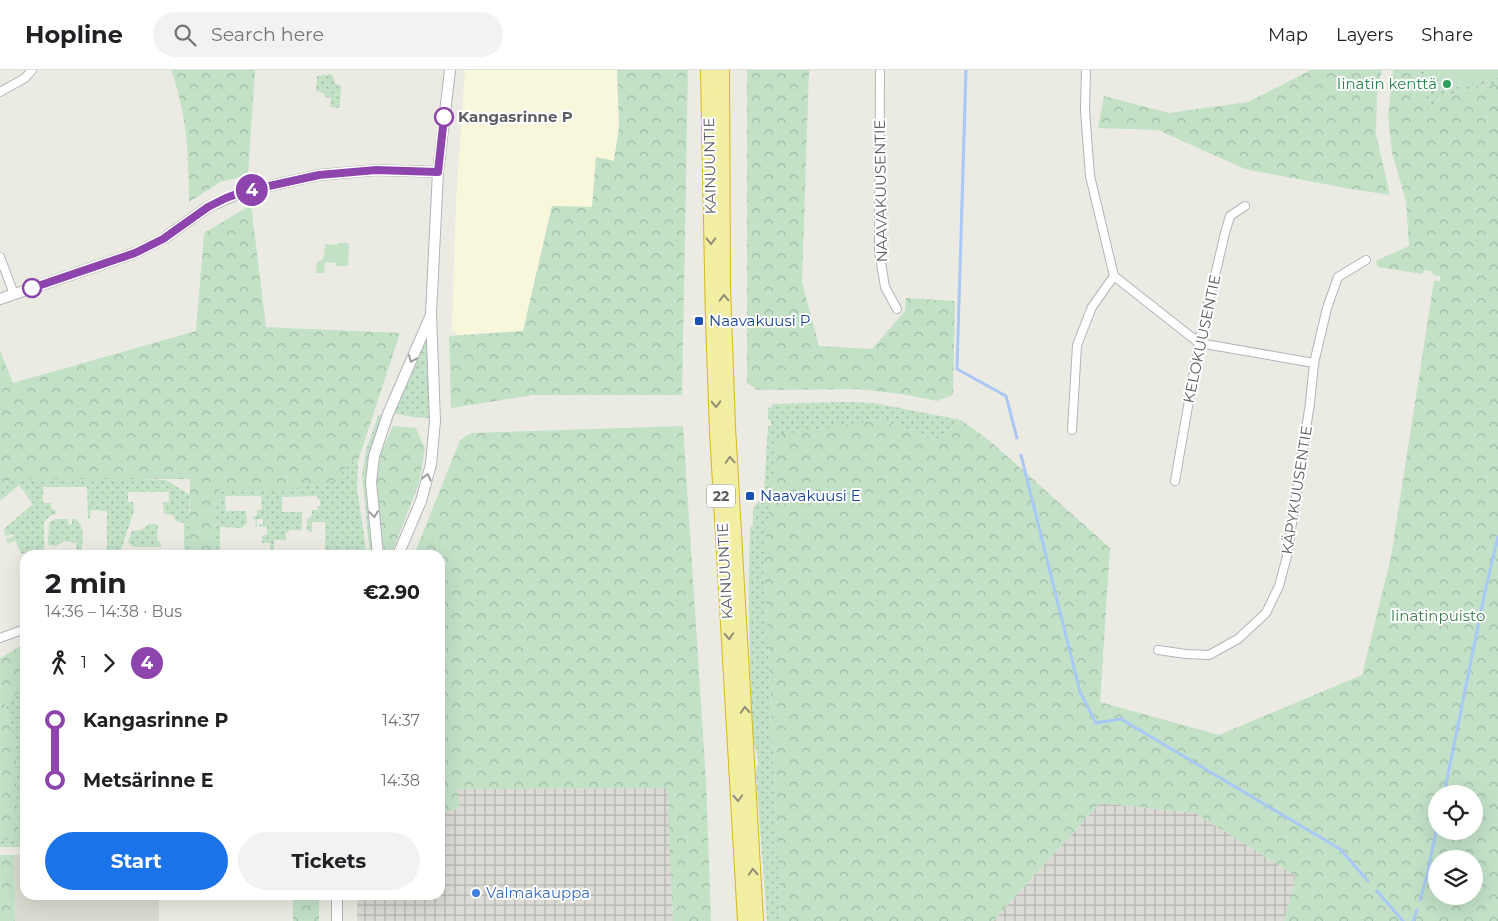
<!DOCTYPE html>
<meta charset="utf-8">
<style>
:root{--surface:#fff;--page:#f2f2f2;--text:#202124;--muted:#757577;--line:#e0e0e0;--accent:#1a73e8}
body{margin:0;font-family:Montserrat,sans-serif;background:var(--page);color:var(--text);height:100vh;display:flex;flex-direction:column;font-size:19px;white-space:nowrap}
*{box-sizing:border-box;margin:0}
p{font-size:16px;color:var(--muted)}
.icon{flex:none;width:28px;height:28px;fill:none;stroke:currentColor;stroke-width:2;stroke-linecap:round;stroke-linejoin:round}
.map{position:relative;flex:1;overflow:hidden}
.sheet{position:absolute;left:20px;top:480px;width:425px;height:350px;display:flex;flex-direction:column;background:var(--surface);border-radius:15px;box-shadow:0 5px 20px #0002}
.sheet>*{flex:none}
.badge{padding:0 10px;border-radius:16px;font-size:18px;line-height:32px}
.controls{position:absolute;left:1428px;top:715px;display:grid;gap:10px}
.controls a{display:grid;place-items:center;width:55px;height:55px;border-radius:50%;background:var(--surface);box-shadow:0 5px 20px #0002;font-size:25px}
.map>.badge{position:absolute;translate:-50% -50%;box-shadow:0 0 0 2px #fff}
.legs{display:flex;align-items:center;gap:8px;height:55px;padding:0 25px;font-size:16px}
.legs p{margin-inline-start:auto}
.summary{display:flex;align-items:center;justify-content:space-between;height:85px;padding:0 25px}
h1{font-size:28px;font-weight:700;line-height:38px}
.cta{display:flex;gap:10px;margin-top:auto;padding:10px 25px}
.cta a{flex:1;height:58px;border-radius:30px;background:var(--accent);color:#fff;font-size:20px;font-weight:700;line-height:58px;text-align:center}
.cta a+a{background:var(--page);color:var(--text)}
ul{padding:0 25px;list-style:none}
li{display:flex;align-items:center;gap:18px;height:60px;font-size:19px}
li i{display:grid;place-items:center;width:8px;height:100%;margin:0 6px;background:currentColor}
li i::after{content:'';width:12px;height:12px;margin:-6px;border:4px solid;border-radius:50%;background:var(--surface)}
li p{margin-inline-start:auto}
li:first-child i{background:linear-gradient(#0000 50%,currentColor 0)}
li:last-child i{background:linear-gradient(currentColor 50%,#0000 0)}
header{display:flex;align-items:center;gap:30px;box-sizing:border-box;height:70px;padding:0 25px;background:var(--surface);border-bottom:1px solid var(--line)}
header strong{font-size:24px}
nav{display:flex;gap:28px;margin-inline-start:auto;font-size:18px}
.search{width:350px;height:45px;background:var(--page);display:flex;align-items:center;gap:12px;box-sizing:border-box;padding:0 18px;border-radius:28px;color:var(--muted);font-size:19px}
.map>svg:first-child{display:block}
.commercial{fill:#f9f7db}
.industrial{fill:url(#industrial-grid)}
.education{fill:#dcdbd1}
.grass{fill:url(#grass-dots)}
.forest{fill:url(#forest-crowns);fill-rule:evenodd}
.park{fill:#c2e1c7}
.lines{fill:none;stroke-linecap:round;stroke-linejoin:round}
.stream{stroke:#aac8f5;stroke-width:3}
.minor-casing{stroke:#b3b4b9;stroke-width:10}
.tertiary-casing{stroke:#b3b4b9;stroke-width:12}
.trunk-casing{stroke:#d5b91a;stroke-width:16}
.minor{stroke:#fff;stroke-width:8}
.tertiary{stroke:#fff;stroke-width:10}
.trunk{stroke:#f2eea2;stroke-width:14}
.oneway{stroke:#909078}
.oneway2{stroke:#9d9ea1}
.line-1-casing{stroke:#fff;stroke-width:11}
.line-1{stroke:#8e44ad;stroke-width:8}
.leisure-dot{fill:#2e9e5b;stroke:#fff;stroke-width:2}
.stop-1-dot{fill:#fff;stroke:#8e44ad;stroke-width:2.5}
.transit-dot{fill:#1a4fb4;stroke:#fff;stroke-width:2}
.shop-dot{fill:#3f7fe0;stroke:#fff;stroke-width:2}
.labels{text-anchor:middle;stroke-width:4;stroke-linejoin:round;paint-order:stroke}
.shield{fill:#fff;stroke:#8c8e91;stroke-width:1}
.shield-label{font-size:14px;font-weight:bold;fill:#5b5d62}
.leisure-label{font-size:15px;fill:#27864d;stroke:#fff;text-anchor:end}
.stop-label{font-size:15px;font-weight:bold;fill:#5b5d62;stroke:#fff;text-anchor:start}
.street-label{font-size:15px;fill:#5b5d62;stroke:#fff}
.transit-label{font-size:15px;fill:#164399;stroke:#fff;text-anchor:start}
.park-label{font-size:15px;fill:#3e7e4c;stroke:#fff}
.shop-label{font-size:15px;fill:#366cbe;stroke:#fff;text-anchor:start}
</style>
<header>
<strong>Hopline</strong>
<div class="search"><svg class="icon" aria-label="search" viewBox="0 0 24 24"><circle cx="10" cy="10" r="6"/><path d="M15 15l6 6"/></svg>Search here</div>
<nav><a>Map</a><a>Layers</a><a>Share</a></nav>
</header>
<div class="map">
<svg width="1498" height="851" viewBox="0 0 1498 851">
<defs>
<pattern id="industrial-grid" width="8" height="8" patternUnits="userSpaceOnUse" patternTransform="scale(1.25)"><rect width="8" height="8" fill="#dbdad5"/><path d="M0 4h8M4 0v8" fill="none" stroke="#b5b4b0"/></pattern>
<pattern id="grass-dots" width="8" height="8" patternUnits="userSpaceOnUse" patternTransform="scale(1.25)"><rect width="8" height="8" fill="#c2e1c7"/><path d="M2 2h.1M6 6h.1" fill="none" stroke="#a1baa5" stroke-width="1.8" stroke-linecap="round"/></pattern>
<pattern id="forest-crowns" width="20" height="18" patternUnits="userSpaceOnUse" patternTransform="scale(1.25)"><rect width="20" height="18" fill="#c2e1c7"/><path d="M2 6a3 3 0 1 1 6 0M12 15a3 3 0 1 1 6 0" fill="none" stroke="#a1baa5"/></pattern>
</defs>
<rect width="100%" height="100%" fill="#ecebe3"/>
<!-- commercial -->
<path class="commercial" d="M465,0H617L619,57L614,91L596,88L592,138L552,136L523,261L458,265L452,259L456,131Z"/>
<!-- industrial -->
<g class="industrial">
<path d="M668,718L673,851H357V825H440V743L459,739L456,719Z"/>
<path d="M1100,733L1195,743L1296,806L1284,851H993Z"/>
</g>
<!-- education -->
<path class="education" d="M14,785H25V825H159V851H15Z"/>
<!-- grass -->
<g class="grass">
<path d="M1419,0H1424L1429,22L1498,8V13L1435,28V37L1426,38Z"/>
<path d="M332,4L335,13L341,16L340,36L338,38L330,37L331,28L325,27L324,23L316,21L317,6Z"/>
<path d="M428,258L430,348L413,347L392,343Z"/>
<path d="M843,332L874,333L961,350L936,370L879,350L764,487L781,851H767L756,703C760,693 757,681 753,672C750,600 747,529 750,458L753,455V438L762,428L764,421L768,356H771V351L768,349V338L772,337V334Z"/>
<path d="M380,345L385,347L377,367L375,485H370L362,405L366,380L378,346Z"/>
<path d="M358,391L357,419L364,465L366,485H325V452H312V462H309L307,459V450L312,445V440H318V436H320V430L318,429L317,426L282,427V442H302V460H290L286,463V470H274V485H270V473H262V466L267,464V457H259V454H263V449H257V457H255L256,450L253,449V447L257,445V440H262L261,426H225L226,441H246L247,453L242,458L220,457V485H212L214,435L218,430V420Z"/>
<path d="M111,408L166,410L190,425L189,443L201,444L197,485H184V453L175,451L174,445L164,444L163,432H169V422H128V432H133L134,441L121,480L118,485H101V484L107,483V441L91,440L90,449H88L87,417H43V433H51V439L56,441V444L51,445L44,452V480H39V485L25,486L24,483L21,484L15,470L8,474L6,469L13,467V464L5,466L4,459L33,434L19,415L0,431V416L9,409Z"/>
<path d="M55,449H68V455L72,454V449H76C86,457 82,471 82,482H77L76,473L64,471L56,476L48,475L49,453Z"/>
<path d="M149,454H156L158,456L157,469L161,474V477H136L130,475L128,472L132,461L141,460Z"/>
<path d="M25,587V777H0V770L18,769L16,677L5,633Z"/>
</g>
<!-- forest -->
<g class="forest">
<path d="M171,0H255L248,105L220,112L189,132C188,82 188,48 171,0Z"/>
<path d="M617,0H688L682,325H533L451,338L449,266L523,261L552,136L592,137L596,87L614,91L619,57Z"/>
<path d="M747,0H809L802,212L819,276L872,279L905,241L906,228L955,231L953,325L937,331L902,324L856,319L758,320L747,313Z"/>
<path d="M1311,0H1382L1377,25L1376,64L1390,125L1345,118L1245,99L1158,60L1098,58L1104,26L1169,43L1248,32Z"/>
<path d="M1393,0H1419L1427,38L1435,36V28L1498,13V851H1284L1296,806L1195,743L1100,733L993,851H781L764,487L777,365L879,350L936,370L961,350L990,371L1110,478L1100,632L1219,665L1362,605L1391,487L1434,211H1440V206L1434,205L1431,201L1425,200L1422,204L1378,197L1376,191L1409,176L1406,131L1392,83L1388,46ZM1436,724H1474V761H1436ZM1436,789H1474V826H1436Z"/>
<path d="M251,135L266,257L400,263L358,391L347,393L338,411L292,419L218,420V430L214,435L212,485H190V409H12L0,417V281L13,313L196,261L204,163Z"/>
<path d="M393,356L416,358L425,379L419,413L391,485H385C380,458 373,415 380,388C382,377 389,366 393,356Z"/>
<path d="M683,356L706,710L711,851H673L667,718L457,719L459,739L440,743V485H414L460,370L471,363Z"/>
<path d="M25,574L24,618L5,633L16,677L18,769L0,770V588Z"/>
<path d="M0,785H14L15,851H0Z"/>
<path d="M266,825H319V851H293V827H266Z"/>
</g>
<!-- park -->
<g class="park">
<path d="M1424,0H1498V8L1428,22Z"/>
<path d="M337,173H349L348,196H336V193L325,192L324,203H316L317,191H321L324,186L325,174L337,175Z"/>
</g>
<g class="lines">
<!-- stream -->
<g class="stream">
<path d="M966,0L957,299L1006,326L1017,368"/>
<path d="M1021,385L1080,622L1096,653L1121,649L1340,779L1368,811"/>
<path d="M1444,724L1486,517L1498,467"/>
<path d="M1377,821L1403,851"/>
<path d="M1420,830L1427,806L1436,761"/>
<path d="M1413,851L1417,840"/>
</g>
<defs>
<g id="minor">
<path d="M880,0L879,181L885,217L897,239"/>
<path d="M1086,0L1085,40L1090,106L1114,206L1199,273L1314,293"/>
<path d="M0,22L25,8L32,0"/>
<path d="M0,187L14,224"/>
<path d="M1072,360L1077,275L1092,237L1114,206"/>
<path d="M1175,411L1199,273L1225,163L1230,146L1245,136"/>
<path d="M0,568L25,559"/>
<path d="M1158,580L1186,584L1209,585L1238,569L1266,543L1279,516L1287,486L1310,333L1314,293L1327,238L1338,207L1366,190"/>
</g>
<g id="tertiary">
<path d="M0,229L135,183L163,169L208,137L242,122L319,105L376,100L438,102"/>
<path d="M378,485L371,412L374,386L388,344L430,247"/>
<path d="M398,485L421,431L431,394L435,351L431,244L438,102L450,0"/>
<path d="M337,825V851"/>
</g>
<g id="trunk">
<path d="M708,0L713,251L717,361L745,851"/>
<path d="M722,0L723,217L728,357L756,851"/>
</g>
</defs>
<!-- minor casing -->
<use href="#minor" class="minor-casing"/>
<!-- tertiary casing -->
<use href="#tertiary" class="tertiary-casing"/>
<!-- trunk casing -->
<use href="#trunk" class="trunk-casing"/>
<!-- minor -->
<use href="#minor" class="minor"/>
<!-- tertiary -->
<use href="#tertiary" class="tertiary"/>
<!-- trunk -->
<use href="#trunk" class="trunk"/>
</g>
<!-- one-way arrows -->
<defs><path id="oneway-chevron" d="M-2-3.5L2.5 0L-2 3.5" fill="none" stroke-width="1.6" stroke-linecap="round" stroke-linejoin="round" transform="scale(1.25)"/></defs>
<g class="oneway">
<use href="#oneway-chevron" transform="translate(711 171) rotate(89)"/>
<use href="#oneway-chevron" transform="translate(724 228) rotate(-92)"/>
<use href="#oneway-chevron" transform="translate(716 334) rotate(88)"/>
<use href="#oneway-chevron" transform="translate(730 390) rotate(-93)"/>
<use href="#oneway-chevron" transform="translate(729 566) rotate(87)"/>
<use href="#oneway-chevron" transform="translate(745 640) rotate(-93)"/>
<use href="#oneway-chevron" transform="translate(738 728) rotate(87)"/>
<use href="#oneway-chevron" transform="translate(753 802) rotate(-93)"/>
</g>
<g class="oneway2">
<use href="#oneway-chevron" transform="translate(412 289) rotate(113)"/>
<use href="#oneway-chevron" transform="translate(427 407) rotate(-76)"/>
<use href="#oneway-chevron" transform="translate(374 444) rotate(83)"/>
</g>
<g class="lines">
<defs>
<path id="line-1" d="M32,218L135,183L163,169L208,137L226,128L242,122L319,105L376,100L438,102L444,47"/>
</defs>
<!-- line-1 casing -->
<use href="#line-1" class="line-1-casing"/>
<!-- line-1 -->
<use href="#line-1" class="line-1"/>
</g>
<!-- markers -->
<circle class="leisure-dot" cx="1447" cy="14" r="5"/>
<g class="stop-1-dot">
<circle cx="444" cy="47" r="9"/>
<circle cx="32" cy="218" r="9"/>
</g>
<g class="transit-dot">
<rect x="694" y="246" width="10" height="10" rx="2.5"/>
<rect x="745" y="421" width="10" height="10" rx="2.5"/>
</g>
<circle class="shop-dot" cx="476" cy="823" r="5"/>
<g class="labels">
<!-- shield labels -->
<rect class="shield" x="707" y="414.5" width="28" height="23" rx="4"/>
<g class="shield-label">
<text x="721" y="431">22</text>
</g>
<!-- leisure labels -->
<g class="leisure-label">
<text x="1437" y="19">Iinatin kenttä</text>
</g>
<!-- stop labels -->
<g class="stop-label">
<text x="458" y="52">Kangasrinne P</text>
</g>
<!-- street labels -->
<g class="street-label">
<text transform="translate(710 96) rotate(-91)" y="5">KAINUUNTIE</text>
<text transform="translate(881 121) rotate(-91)" y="5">NAAVAKUUSENTIE</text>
<text transform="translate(1202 269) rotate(-78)" y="5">KELOKUUSENTIE</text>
<text transform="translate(1297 420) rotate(-81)" y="5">KÄPYKUUSENTIE</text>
<text transform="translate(725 501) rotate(-93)" y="5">KAINUUNTIE</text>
</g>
<!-- transit labels -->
<g class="transit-label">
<text x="709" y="256">Naavakuusi P</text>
<text x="760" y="431">Naavakuusi E</text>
</g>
<!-- park labels -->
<g class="park-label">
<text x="1438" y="551">Iinatinpuisto</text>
</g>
<!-- shop labels -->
<g class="shop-label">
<text x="486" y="828">Valmakauppa</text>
</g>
</g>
</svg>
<div class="controls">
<a><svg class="icon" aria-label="locate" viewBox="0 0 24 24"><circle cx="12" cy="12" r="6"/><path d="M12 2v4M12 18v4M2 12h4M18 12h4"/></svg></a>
<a><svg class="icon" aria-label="layers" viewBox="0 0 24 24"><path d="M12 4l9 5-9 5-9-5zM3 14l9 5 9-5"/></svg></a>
</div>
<b class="badge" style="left:252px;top:120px;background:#8e44ad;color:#fff">4</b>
<section class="sheet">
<div class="summary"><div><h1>2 min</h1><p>14:36 – 14:38 · Bus</p></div><b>€2.90</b></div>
<div class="legs"><svg class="icon" aria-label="walk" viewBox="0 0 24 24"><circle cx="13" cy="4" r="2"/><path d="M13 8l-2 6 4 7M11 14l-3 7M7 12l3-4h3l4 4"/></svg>1<svg class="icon" aria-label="forward" viewBox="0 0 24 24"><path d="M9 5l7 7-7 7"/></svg><b class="badge" style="background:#8e44ad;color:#fff">4</b></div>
<ul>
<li><i style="color:#8e44ad"></i><b>Kangasrinne P</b><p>14:37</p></li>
<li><i style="color:#8e44ad"></i><b>Metsärinne E</b><p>14:38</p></li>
</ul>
<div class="cta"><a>Start</a><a>Tickets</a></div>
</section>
</div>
